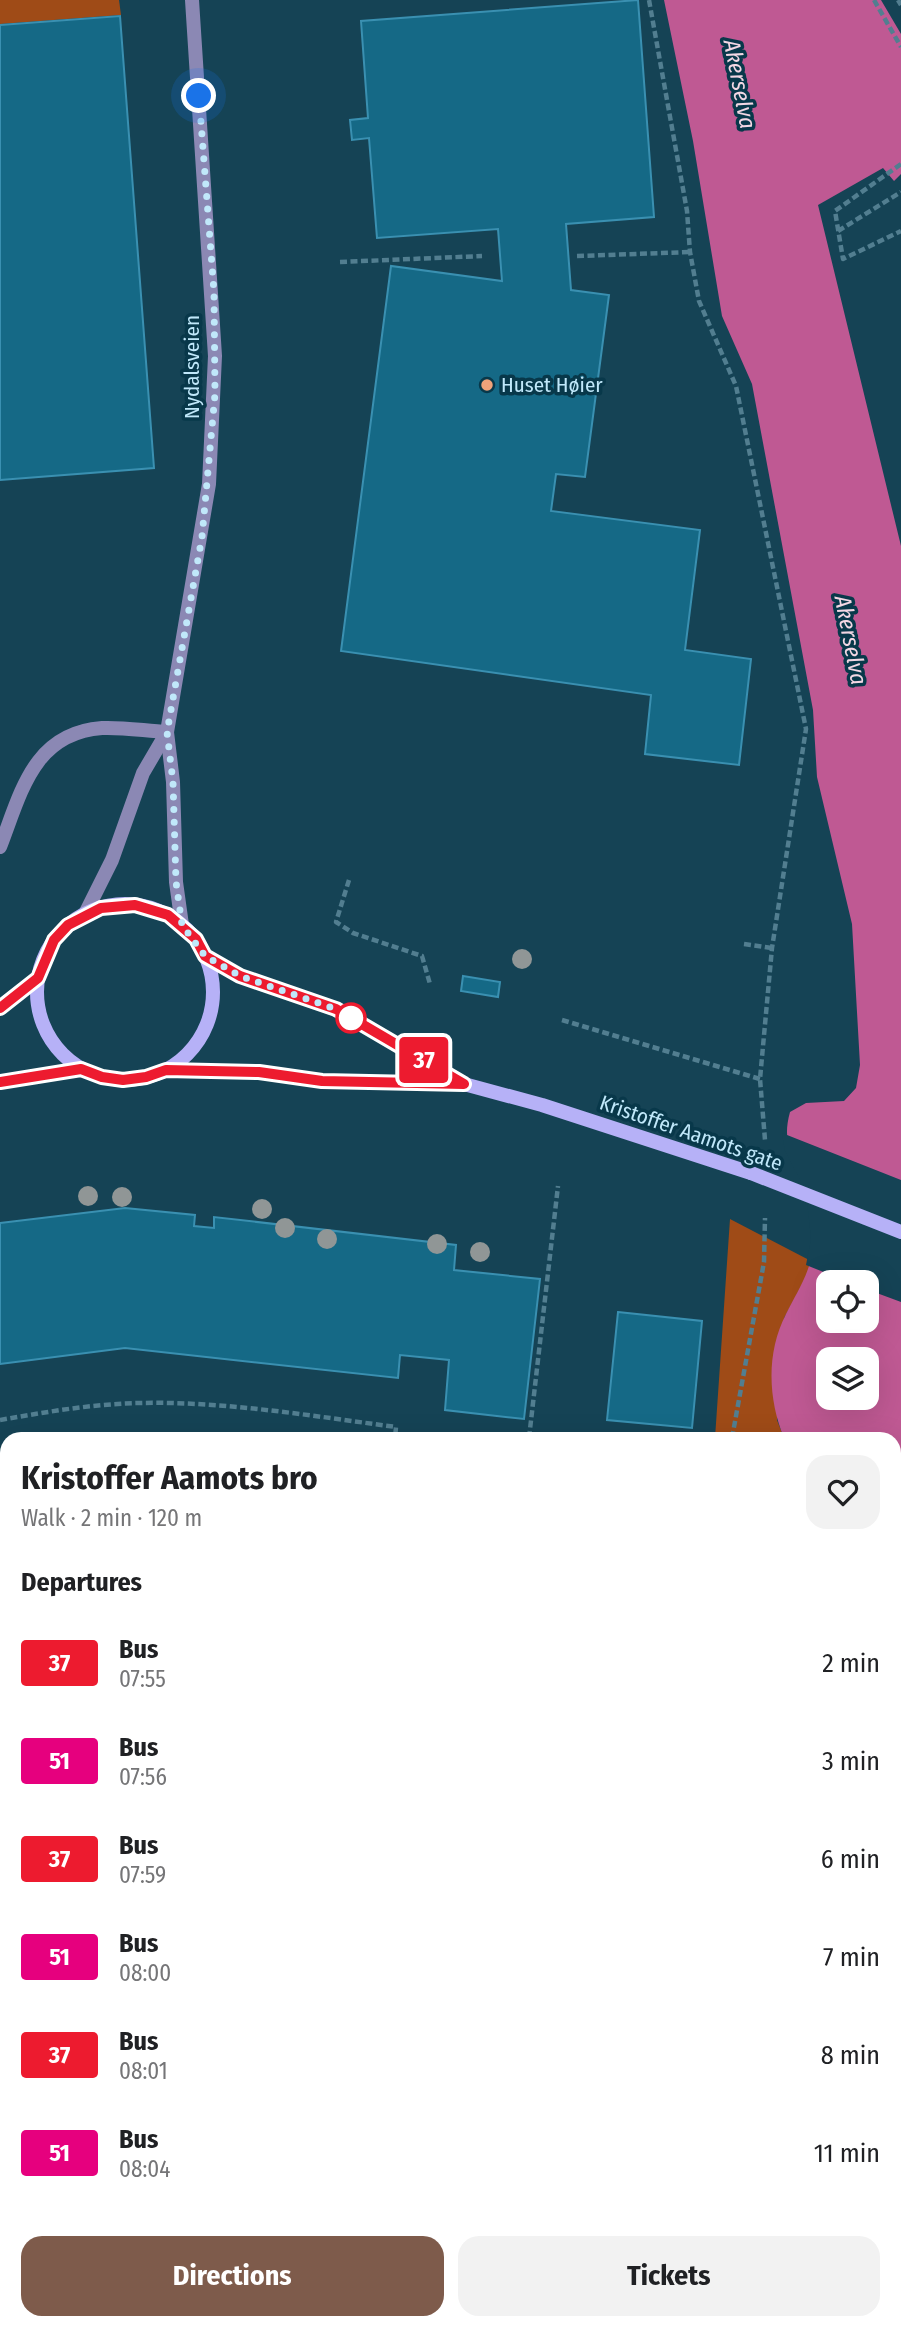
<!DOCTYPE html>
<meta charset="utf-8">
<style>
:root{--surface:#fff;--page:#f2f2f2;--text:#202124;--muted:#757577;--accent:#7e5b4b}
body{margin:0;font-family:"Fira Sans Condensed",sans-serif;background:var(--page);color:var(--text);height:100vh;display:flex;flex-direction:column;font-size:26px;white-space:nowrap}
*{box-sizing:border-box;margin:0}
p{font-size:23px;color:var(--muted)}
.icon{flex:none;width:38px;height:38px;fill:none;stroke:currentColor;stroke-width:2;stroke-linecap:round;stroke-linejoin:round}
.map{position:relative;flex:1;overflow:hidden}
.details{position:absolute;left:0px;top:1432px;width:901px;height:898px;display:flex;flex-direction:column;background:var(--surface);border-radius:21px 21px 0 0;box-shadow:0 7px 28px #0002}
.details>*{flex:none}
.badge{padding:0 14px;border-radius:5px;font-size:24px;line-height:46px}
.buttons{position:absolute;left:816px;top:1270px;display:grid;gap:14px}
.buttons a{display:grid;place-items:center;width:63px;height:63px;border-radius:14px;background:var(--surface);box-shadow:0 7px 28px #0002;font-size:35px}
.you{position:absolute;width:35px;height:35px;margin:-18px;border:5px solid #fff;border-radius:50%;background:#1a73e8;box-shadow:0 0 0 10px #1a73e833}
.map>.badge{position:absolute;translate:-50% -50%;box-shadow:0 0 0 4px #fff}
h2{padding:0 21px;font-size:26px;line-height:63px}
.round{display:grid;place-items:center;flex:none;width:74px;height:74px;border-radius:21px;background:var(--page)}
.headline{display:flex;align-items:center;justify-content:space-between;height:119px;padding:0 21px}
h1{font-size:33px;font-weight:700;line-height:52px}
.cta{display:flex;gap:14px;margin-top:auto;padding:14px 21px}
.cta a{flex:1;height:80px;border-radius:21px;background:var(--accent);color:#fff;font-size:28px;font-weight:700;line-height:80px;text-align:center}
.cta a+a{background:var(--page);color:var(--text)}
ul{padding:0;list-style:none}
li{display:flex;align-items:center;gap:21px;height:98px;padding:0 21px}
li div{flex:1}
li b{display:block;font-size:26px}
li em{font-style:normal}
li .badge{min-width:77px;font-weight:700;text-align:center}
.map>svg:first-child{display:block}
.built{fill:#1c5064}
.green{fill:#9f4b17}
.water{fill:#bf5993;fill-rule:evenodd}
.pier{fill:#154355}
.building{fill:#156986;stroke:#3a90b1;stroke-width:2}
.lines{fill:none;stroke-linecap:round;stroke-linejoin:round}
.path{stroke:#527e90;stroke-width:4.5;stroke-dasharray:7 3.5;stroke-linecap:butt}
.lane{stroke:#8b88b4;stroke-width:14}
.street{stroke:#8b88b4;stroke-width:14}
.secondary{stroke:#b6b1f7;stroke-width:14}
.secondary-bridge{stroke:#b6b1f7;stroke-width:14}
.tree{fill:#909696}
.line-casing{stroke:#fff;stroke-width:16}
.line{stroke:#ed1b2f;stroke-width:10}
.walk{stroke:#c0e8fa;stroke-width:7;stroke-dasharray:0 12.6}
.poi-dot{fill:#f0a27a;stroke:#08384a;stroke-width:2.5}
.stop-dot{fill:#fff;stroke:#ed1b2f;stroke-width:3.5}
.labels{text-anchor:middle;stroke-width:7;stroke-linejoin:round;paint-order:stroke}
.street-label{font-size:21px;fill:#c0e8fa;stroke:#08384a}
.poi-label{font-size:21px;fill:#c0e8fa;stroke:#08384a;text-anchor:start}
.water-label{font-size:23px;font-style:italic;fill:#f3d7e4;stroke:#08384a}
</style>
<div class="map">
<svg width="901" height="2329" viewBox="0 0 901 2329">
<rect width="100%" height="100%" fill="#154355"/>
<!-- built -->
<path class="built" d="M7,1916V2051L0,2050V1919Z"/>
<!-- green -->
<g class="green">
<path d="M0,0H119L121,15L0,24Z"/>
<path d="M730,1219L811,1261L808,1274L784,1318L777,1420L784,1438H715Z"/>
<path d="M894,1864L901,1880V2329H754L750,2322H894Z"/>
</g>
<!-- water -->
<path class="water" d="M664,0H881L901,34V174L894,181L883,168L818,205L901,546V1880L894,1864V1438H784C768,1399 766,1353 786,1314C798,1290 813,1268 814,1240C815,1226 813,1206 809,1192C801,1158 779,1152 790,1112L806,1103L844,1101L856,1088L860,1065L852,924L817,777L813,710L752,384L722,316L693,141ZM828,1283H866V1321H828ZM828,1360H866V1398H828Z"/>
<!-- pier -->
<path class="pier" d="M782,1133L901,1180V1302L866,1289V1283H851L806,1265L811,1239L806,1191L785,1151Z"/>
<!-- building -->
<g class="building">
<path d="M638,0L654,217L566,224L571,290L609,295L585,477L556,474L551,511L700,530L685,650L751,659L739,765L645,754L651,695L341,651L391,266L502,281L498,229L377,238L369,138L352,140L350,120L368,118L361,21Z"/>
<path d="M120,16L154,468L0,480V25Z"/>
<path d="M463,976L500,982L498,997L461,991Z"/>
<path d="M125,1208L195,1215L194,1226L214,1228V1217L456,1245L454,1270L540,1279L524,1419L445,1410L449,1360L400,1355L398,1378L125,1348L0,1364V1223Z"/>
<path d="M618,1312L702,1321L692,1428L607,1420Z"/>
<path d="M5,1804L7,1916L0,1919V1806Z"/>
<rect x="121" y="2322" width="116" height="7"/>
<path d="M312,2322H419V2329H313Z"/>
</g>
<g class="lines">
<!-- path -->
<g class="path">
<path d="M649,0L687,211L690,252L699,301L736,386L806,729L772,948L760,1079L765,1140"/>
<path d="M874,0L901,47"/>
<path d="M898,0L901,5"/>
<path d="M901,164L835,211L843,259L901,231"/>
<path d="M838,231L901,192"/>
<path d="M577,256L690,252"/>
<path d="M340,262L482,256"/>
<path d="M349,880L336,922L353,933L422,956L430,984"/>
<path d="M744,944L772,948"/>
<path d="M562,1020L760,1079"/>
<path d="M0,1420C46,1412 92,1404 139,1403C224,1401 312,1416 396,1427L395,1438"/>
<path d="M529,1438L558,1186"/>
<path d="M732,1438L764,1262L765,1218"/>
<path d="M0,1696L7,1714"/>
<path d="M0,2068L7,2069"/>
<path d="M894,2182L901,2180"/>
<path d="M740,2322L745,2329"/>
<path d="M699,2329L701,2322"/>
<path d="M859,2329L860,2322"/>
</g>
<!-- lane -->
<path class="lane" d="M0,847C21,793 33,733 102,728C123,727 146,731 167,732"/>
<!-- street -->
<g class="street">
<path d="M85,914L112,860L143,773L167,732"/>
<path d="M182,925L176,882L173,782L167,732L209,484L215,356L192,0"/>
<path d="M0,2149L7,2150"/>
<path d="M63,2322L64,2329"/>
<path d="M475,2322L476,2329"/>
<path d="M515,2322L517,2329"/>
<path d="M627,2329L630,2322"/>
</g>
<!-- secondary -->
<g class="secondary">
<circle cx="125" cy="992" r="88"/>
<path d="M205,956L240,976L336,1009L463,1083"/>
<path d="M0,1007L38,978"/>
<path d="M166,1070L259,1072L322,1081L464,1084L542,1105L751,1173"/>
<path d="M0,1082L81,1069"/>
</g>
<!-- secondary-bridge -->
<path class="secondary-bridge" d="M751,1173L901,1232"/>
</g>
<!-- trees -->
<g class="tree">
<circle cx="522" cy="959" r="10"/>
<circle cx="88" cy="1196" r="10"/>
<circle cx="122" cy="1197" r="10"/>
<circle cx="262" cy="1209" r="10"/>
<circle cx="285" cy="1228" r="10"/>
<circle cx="327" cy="1239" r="10"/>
<circle cx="437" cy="1244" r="10"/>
<circle cx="480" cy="1252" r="10"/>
</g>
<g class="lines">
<defs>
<path id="line" d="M0,1008L38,978L54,940L68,925L101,908L135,905L168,915L196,939L205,956L240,976L336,1009L464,1084L322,1081L259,1072L166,1070L146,1077L123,1080L102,1077L81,1069L0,1082"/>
</defs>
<!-- line casing -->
<use href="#line" class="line-casing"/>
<!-- line -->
<use href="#line" class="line"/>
<!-- walk -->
<path class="walk" d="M199,96L214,292L215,394L202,537L167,732L173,782L176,882L182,925L205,956L240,976L336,1009L357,1021L351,1018"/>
</g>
<!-- markers -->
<circle class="poi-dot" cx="487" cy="385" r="7"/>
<circle class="stop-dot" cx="351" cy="1018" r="14"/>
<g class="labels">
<!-- street labels -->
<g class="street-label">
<text transform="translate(192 367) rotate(-90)" y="7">Nydalsveien</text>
<text transform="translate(691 1133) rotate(19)" y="7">Kristoffer Aamots gate</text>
</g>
<!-- poi labels -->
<g class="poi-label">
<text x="501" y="392">Huset Høier</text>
</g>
<!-- water labels -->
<g class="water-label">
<text transform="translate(740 84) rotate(79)" y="8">Akerselva</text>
<text transform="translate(851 640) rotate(79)" y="8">Akerselva</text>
</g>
</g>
</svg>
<div class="buttons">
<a><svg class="icon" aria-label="locate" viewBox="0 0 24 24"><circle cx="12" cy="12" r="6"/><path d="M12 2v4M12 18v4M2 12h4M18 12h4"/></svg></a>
<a><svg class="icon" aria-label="layers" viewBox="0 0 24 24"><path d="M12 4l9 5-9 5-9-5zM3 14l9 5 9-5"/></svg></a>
</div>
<div class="you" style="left:199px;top:96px"></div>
<b class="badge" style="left:424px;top:1060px;background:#ed1b2f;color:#fff">37</b>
<section class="details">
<div class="headline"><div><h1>Kristoffer Aamots bro</h1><p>Walk · 2 min · 120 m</p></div><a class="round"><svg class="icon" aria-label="heart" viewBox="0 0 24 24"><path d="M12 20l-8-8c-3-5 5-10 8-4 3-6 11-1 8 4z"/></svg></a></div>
<h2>Departures</h2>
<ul>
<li><span class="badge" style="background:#ed1b2f;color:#fff">37</span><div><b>Bus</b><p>07:55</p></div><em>2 min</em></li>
<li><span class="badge" style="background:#e6007e;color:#fff">51</span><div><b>Bus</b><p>07:56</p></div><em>3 min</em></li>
<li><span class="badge" style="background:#ed1b2f;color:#fff">37</span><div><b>Bus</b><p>07:59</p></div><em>6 min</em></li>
<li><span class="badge" style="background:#e6007e;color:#fff">51</span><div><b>Bus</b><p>08:00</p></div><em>7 min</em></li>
<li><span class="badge" style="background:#ed1b2f;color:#fff">37</span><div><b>Bus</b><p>08:01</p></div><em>8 min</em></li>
<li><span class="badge" style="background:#e6007e;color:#fff">51</span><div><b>Bus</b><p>08:04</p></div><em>11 min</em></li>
</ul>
<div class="cta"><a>Directions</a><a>Tickets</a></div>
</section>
</div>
